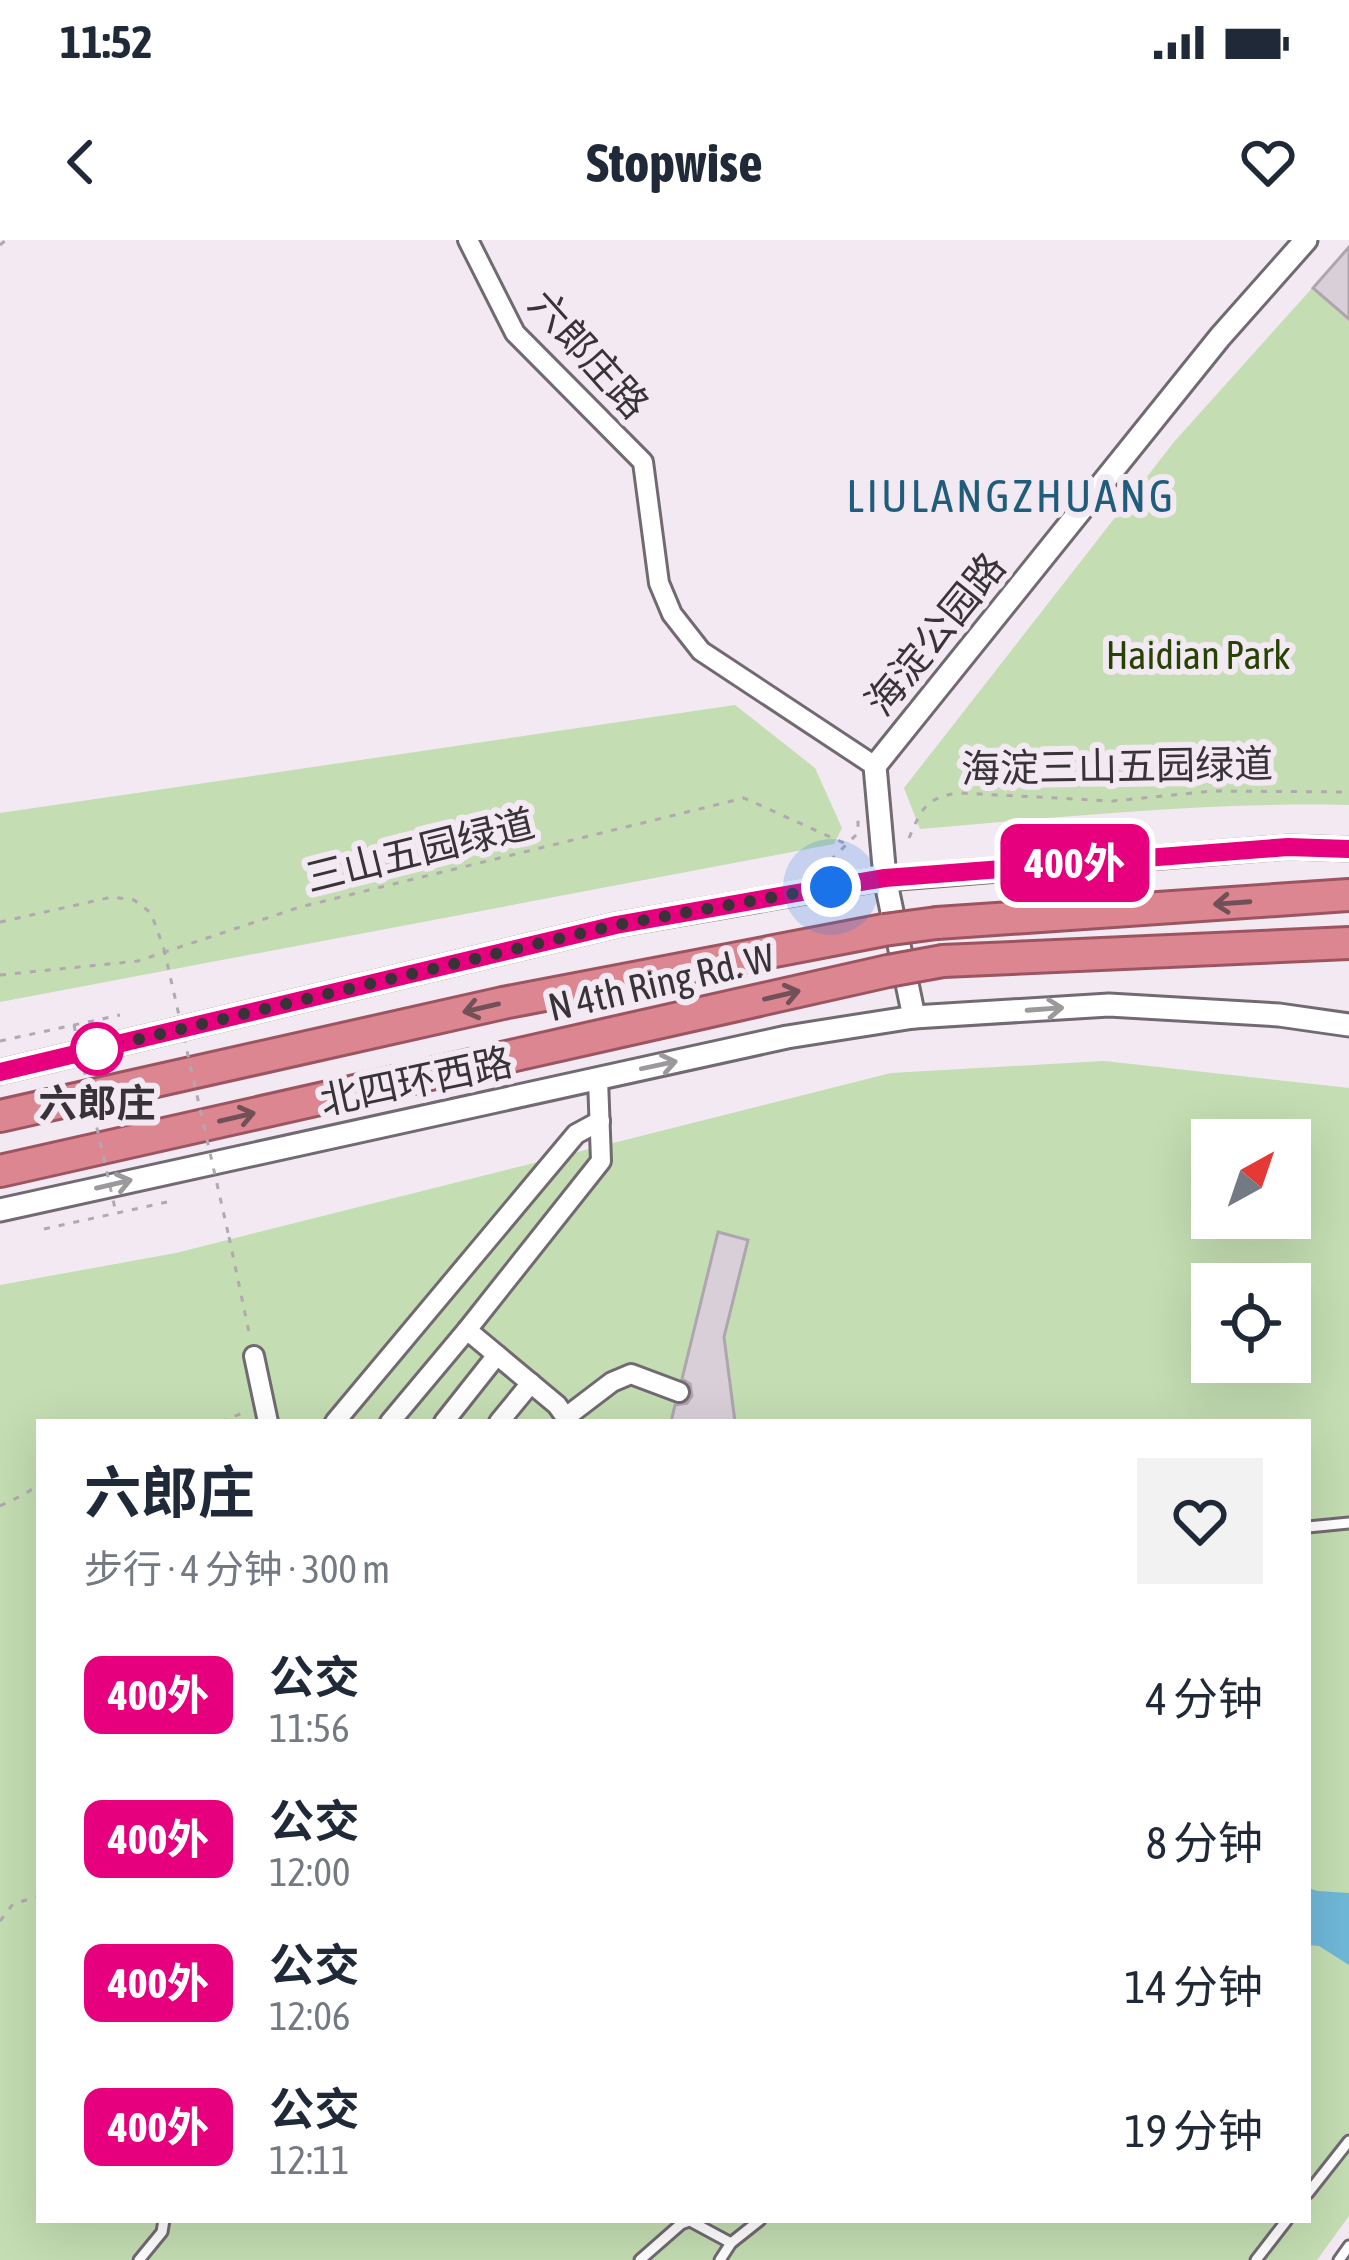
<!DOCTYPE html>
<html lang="zh">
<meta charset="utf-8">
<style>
:root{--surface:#fff;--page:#f2f2f3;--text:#1f2937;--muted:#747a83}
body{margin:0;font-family:"Asap Condensed","Noto Sans SC",sans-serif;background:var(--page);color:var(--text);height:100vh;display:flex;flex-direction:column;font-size:45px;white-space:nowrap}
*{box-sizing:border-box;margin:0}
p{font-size:39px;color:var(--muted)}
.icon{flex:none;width:66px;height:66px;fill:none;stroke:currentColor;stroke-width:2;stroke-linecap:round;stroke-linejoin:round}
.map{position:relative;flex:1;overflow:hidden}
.details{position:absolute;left:36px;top:1179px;width:1275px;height:804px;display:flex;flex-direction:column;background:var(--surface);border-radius:0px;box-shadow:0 12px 48px #0002}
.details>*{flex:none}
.badge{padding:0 24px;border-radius:18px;font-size:42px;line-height:78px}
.needle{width:78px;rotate:40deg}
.buttons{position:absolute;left:1191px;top:879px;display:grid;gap:24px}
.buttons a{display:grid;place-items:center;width:120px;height:120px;border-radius:0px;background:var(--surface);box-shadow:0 12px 48px #0002;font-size:60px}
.you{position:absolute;width:60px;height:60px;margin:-30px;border:9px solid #fff;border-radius:50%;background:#1a73e8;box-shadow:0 0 0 18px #1a73e833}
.map>.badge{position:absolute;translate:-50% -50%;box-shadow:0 0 0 6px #fff}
.round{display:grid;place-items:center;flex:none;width:126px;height:126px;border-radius:0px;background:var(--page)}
.overview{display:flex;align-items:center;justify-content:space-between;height:204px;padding:0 48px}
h1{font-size:57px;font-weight:700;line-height:90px}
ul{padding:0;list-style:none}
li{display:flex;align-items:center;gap:36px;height:144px;padding:0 48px}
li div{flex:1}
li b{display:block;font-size:45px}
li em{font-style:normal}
li .badge{min-width:132px;font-weight:700;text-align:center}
.status{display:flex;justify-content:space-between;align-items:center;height:84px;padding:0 60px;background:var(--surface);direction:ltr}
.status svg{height:33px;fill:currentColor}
header{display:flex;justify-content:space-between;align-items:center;height:156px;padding:0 48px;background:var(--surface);font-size:54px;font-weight:700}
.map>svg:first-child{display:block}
.green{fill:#c4ddb2;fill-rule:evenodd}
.water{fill:#6fb8d8}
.building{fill:#d8cfd8;stroke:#aea5ae;stroke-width:3}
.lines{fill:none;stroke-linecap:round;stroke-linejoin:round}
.service-casing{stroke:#726a72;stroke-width:15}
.minor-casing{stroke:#726a72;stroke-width:24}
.tertiary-casing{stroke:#726a72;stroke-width:27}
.trunk-casing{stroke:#9c5560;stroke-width:36}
.path{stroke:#b0a9b0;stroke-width:3;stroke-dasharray:6 9;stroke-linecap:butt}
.service{stroke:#fff;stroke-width:9}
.minor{stroke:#fff;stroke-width:18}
.tertiary{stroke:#fff;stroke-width:21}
.trunk{stroke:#dc8692;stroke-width:30}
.trunk-bridge-casing{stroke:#9c5560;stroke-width:36;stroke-linecap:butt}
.path-bridge{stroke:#b0a9b0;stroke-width:3;stroke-dasharray:6 9;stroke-linecap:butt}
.trunk-bridge{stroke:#dc8692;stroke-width:30}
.oneway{stroke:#715057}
.oneway2{stroke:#9b999b}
.line-casing{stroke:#fff;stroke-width:27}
.line{stroke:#e6007e;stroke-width:18}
.walk{stroke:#373337;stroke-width:12;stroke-dasharray:0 21.6}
.stop-dot{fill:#fff;stroke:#e6007e;stroke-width:6}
.labels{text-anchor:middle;stroke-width:12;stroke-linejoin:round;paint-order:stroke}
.street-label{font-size:39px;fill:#373337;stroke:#f2e9f2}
.park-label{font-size:39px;fill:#264304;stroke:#f2e9f2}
.stop-label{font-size:39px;font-weight:bold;fill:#373337;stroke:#f2e9f2}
.quarter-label{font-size:45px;letter-spacing:3px;fill:#205d7d;stroke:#f2e9f2}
</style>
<div class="status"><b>11:52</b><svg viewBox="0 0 49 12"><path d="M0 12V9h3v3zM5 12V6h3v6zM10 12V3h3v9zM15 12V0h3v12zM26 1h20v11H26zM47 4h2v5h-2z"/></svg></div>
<header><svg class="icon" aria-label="back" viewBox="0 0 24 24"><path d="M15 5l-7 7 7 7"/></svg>Stopwise<svg class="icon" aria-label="heart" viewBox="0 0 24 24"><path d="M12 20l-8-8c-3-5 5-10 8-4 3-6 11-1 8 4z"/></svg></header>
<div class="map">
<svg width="1349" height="2020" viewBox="0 0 1349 2020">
<rect width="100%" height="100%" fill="#f2e9f2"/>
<!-- green -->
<g class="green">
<path d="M1349,7V565C1205,562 1063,577 920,589L904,548L1174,202Z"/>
<path d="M735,465L815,528L842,588L834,604L0,762V573Z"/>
<path d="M1104,821L1349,848V1976L1317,2020H0V1045L176,1013L891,833ZM1212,900H1290V978H1212ZM1212,1044H1290V1122H1212ZM39,1182H1308V1980H39Z"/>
</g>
<!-- water -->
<path class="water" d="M1308,1648L1318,1651L1349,1653V1725L1319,1706L1308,1705Z"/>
<!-- building -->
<g class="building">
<path d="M1349,7V79L1313,48Z"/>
<path d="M718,992L748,1000L724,1097L735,1182H671L675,1165L687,1163L692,1156L690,1144L682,1139Z"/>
</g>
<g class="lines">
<defs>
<g id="service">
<path d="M1308,1287L1349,1283"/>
<path d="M1308,1953L1349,1901"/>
<path d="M692,1982L731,2003"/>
<path d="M139,2020L162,1992L164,1980"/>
<path d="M640,2020L681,1984L692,1980"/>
<path d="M720,2020L731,2003L760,1980"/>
<path d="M1256,2020L1287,1980"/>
<path d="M1339,2020L1349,2006"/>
</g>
<g id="minor">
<path d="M468,0L515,93L643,222L659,343L672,374L701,411L875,526"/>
<path d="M467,1090L557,1165L569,1182"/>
<path d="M254,1116L268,1182"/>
<path d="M566,1177L612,1142L631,1134L679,1152"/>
<path d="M335,1182L576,894L600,881"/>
<path d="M390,1182L467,1090L601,921L598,839"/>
<path d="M444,1182L497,1115"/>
<path d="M499,1182L531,1143"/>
</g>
<g id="tertiary">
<path d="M914,777L885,638L875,526L1220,97L1306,0"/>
<path d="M0,832L616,685L874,640L1288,607L1349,609"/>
<path d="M0,970L787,797L914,777L1109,765L1279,775L1349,785"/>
</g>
<g id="trunk">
<path d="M937,683L1349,655"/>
<path d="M943,721L1349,703"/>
<path d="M0,876L503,763L884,690"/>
<path d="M0,931L888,731"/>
</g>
</defs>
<!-- service casing -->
<use href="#service" class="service-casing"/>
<!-- minor casing -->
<use href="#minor" class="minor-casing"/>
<!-- tertiary casing -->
<use href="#tertiary" class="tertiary-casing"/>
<!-- trunk casing -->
<use href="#trunk" class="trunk-casing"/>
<!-- path -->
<g class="path">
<path d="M0,5L6,0"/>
<path d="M909,598C922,568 926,557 960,553L1113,561L1213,551L1349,552"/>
<path d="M820,631L858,593V572"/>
<path d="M0,682L112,657L134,660L151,673L164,709"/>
<path d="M0,735L138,721L300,667L744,558L846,604"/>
<path d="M0,801L120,775"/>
<path d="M44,989L167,962"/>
<path d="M229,997L250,1097"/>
<path d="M221,1182L247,1171"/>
<path d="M0,1266L25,1254L39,1244"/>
<path d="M0,1681L13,1664L39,1656"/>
</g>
<!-- service -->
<use href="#service" class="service"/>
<!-- minor -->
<use href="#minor" class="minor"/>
<!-- tertiary -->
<use href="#tertiary" class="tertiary"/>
<!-- trunk -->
<use href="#trunk" class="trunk"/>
<defs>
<g id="trunk-bridge">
<path d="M884,690L937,683"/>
<path d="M888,731L943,721"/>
</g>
</defs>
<!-- trunk-bridge casing -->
<use href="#trunk-bridge" class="trunk-bridge-casing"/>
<!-- path-bridge -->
<g class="path-bridge">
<path d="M164,709L229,997"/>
<path d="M74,785L116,973"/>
</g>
<!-- trunk-bridge -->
<use href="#trunk-bridge" class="trunk-bridge"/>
</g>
<!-- one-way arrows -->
<defs><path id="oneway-shaft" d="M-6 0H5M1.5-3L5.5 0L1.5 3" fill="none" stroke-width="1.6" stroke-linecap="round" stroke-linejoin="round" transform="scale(3)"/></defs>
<g class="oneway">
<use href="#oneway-shaft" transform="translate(1232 663) rotate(176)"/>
<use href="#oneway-shaft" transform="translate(782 755) rotate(-13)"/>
<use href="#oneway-shaft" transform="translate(481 768) rotate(167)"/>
<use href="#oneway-shaft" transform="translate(237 877) rotate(-13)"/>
</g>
<g class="oneway2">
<use href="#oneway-shaft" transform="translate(1045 769) rotate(-4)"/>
<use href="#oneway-shaft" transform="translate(659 825) rotate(-12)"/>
<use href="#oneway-shaft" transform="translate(114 944) rotate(-13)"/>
</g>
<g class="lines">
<defs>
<path id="line" d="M0,832L616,685L831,647L885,638L1288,607L1349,609"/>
</defs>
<!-- line casing -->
<use href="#line" class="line-casing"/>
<!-- line -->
<use href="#line" class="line"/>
<!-- walk -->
<path class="walk" d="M97,809L616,685L831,647"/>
</g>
<!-- markers -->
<circle class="stop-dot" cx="97" cy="809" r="24"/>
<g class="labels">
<!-- street labels -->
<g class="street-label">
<text transform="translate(589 114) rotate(48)" y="14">六郎庄路</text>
<text transform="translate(935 394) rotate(-51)" y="14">海淀公园路</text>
<text transform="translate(1117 526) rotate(-1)" y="14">海淀三山五园绿道</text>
<text transform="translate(420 610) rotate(-14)" y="14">三山五园绿道</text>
<text transform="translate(661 742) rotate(-13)" y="14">N 4th Ring Rd. W</text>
<text transform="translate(416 841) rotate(-12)" y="14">北四环西路</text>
</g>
<!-- park labels -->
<g class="park-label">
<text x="1198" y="429">Haidian Park</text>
</g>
<!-- stop labels -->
<g class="stop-label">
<text x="97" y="877">六郎庄</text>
</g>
<!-- quarter labels -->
<g class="quarter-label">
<text x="1011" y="272">LIULANGZHUANG</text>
</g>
</g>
</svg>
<div class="buttons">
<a><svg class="needle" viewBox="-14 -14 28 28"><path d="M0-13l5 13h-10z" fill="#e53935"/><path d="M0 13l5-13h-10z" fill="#747a83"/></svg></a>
<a><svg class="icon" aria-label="locate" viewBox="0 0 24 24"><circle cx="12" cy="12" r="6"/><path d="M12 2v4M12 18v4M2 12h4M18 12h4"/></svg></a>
</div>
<div class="you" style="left:831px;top:647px"></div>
<b class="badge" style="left:1075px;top:623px;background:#e6007e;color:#fff">400外</b>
<section class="details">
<div class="overview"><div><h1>六郎庄</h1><p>步行 · 4 分钟 · 300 m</p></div><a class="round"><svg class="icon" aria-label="heart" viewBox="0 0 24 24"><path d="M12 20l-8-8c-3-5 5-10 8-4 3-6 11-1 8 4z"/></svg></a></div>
<ul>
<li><span class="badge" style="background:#e6007e;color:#fff">400外</span><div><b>公交</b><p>11:56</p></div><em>4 分钟</em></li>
<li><span class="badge" style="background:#e6007e;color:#fff">400外</span><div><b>公交</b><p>12:00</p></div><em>8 分钟</em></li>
<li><span class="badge" style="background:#e6007e;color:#fff">400外</span><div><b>公交</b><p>12:06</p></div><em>14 分钟</em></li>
<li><span class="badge" style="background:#e6007e;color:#fff">400外</span><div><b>公交</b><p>12:11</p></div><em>19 分钟</em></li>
</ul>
</section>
</div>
